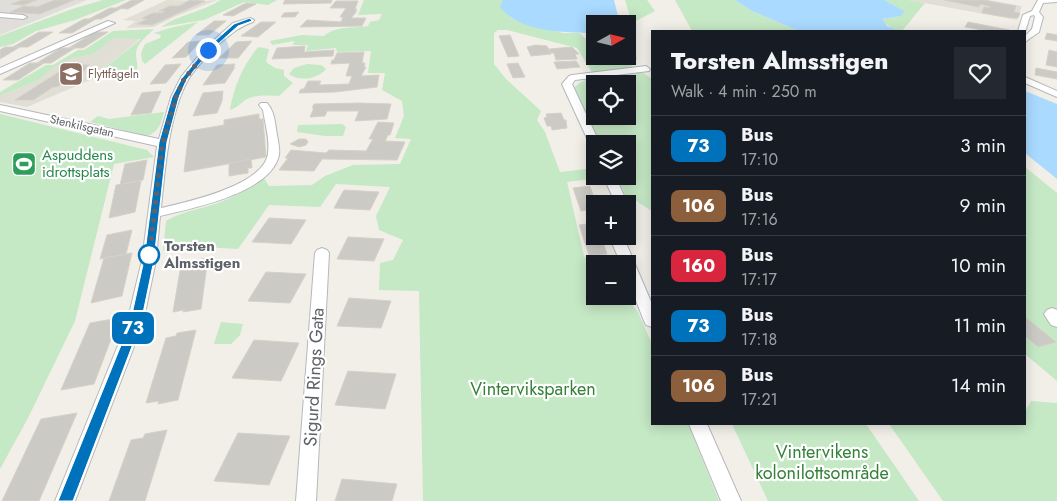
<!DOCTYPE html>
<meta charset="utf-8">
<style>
:root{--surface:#171b24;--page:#242831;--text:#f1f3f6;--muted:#9ea1a6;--line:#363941}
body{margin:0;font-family:Jost,sans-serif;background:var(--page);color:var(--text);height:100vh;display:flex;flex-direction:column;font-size:19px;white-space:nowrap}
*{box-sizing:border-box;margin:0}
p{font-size:16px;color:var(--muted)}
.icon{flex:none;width:28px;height:28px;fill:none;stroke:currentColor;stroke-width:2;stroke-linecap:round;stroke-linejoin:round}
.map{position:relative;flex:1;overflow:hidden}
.sheet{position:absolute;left:651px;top:30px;width:375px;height:395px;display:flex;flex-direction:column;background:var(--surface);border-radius:0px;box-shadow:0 2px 12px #0003}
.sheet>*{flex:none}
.badge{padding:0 10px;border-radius:8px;font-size:18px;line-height:32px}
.needle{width:32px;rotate:82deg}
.fabs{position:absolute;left:586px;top:15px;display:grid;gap:10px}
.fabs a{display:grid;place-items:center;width:50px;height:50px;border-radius:0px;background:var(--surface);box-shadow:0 2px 12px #0003;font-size:25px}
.you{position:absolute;width:25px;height:25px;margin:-12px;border:4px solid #fff;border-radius:50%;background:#1a73e8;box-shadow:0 0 0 8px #1a73e833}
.map>.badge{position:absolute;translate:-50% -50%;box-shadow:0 0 0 2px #fff}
.round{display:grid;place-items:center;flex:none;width:52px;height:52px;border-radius:0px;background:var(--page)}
.overview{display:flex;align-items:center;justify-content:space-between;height:85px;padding:0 20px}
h1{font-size:24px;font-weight:800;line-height:38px}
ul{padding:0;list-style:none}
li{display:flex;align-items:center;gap:15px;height:60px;padding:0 20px;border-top:1px solid var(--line)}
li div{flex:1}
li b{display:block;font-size:19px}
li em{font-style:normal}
li .badge{min-width:55px;font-weight:700;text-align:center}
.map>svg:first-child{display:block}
.industrial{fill:#e0deda}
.education{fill:#e1ded6}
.green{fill:#c5e8c5;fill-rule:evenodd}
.water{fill:#aadaff}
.building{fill:#cccac5;stroke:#d6d1c6}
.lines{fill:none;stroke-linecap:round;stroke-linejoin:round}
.minor-casing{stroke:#b5b8bc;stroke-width:2}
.minor{fill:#fff;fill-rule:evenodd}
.line{fill:#0072bc;stroke:#fff}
.walk{stroke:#5f6368;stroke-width:5;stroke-dasharray:0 9}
.stop-dot{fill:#fff;stroke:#0072bc;stroke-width:2.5}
.labels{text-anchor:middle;stroke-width:4.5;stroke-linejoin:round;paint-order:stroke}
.far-education-label{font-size:12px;fill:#785e54;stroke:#fff;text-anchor:start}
.far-street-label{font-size:12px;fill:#5f6368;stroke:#fff}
.leisure-label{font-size:15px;fill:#27864d;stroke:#fff;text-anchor:start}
.stop-label{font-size:15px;font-weight:bold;fill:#5f6368;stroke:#fff;text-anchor:start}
.near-street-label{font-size:18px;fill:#5f6368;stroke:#fff}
.near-park-label{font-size:18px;fill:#348238;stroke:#fff}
</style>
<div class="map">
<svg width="1057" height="501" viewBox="0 0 1057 501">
<rect width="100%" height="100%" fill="#f1efe8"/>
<!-- industrial -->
<path class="industrial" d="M0,0H87L0,35Z"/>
<!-- education -->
<g class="education">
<path d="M167,0L205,1L217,0L174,17L154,27L126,28L136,21L123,20Z"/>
<path d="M908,0H988L1022,6L1017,20Z"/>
<path d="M114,38H141L88,81L27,107L0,102V96L37,81L53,68L70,59L93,54Z"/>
</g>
<!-- green -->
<g class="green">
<path d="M103,0H126L75,20L36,31L13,44L0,47V36L72,9Z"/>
<path d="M221,0H277L268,5L244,2L204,20L161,27C180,14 202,12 221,0Z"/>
<path d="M364,0H503L511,18L547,29L563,33H579L585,38H595V56H628V26L637,59L630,69L593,74L577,48L507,30H498L494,33V64L506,79L541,111L537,120L545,132L560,172L586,169L590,179L567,182L584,256L595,265V296H626L638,312L652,344V424H688L719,501H423L419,291L379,290L380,263L393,260L403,240L379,230L376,216L390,187L336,184L320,207L269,205L238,249L186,246L163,251L166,221C183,211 201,209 218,203C235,197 249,188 264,178L269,186L312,185L325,176L353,165L400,164L411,139L395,138L404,116L402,101L382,90L385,73H368L371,51L337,52L336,48L306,51L308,45H293L294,41L272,45L270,41L302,35L324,36C337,25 353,29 368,26L370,22L379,20L382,14L358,15Z"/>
<path d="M625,0H647L655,11L632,23Z"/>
<path d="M675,0H735L752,11L799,31H692Z"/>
<path d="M884,0H908L925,3L902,31C895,31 888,26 882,21V19L901,16L903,11Z"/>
<path d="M198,22L145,64L142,61L141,53L145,44L160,38L161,35L154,33L170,28Z"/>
<path d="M154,29C148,35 137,43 136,53C136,59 138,64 137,70L88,81L141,39L114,38L93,54L70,59L53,68L37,81L0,96V92L46,65H53L78,50H84L113,31Z"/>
<path d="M258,47L269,49L266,62L275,68L284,70V76L293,83L279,96C269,96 256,94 247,99C240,103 237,108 230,110C234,86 243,66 258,47Z"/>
<path d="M307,64L321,65L326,69C318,79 299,82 289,74L294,68Z"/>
<path d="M642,72L652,79V211L625,194L617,176H628V144H600L573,90C582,73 624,74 642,72ZM595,84H628V116H595Z"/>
<path d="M164,112C161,123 159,132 147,136L90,122L98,116L109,119Z"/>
<path d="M0,114L147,150L154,157L114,164L75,321L28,418L0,469Z"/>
<path d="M342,124L346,127L343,136H325L297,132L298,125Z"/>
<path d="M1025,167L1057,193V381L1025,354Z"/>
<path d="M221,322L243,324L240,335L231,344H214Z"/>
<path d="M1031,401L1057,403V501H943L889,424H1025V412Z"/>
<path d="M732,424H866L919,501H768Z"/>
</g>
<!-- water -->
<g class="water">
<path d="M503,0H614L619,20L616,24H595V33C564,32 521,33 500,7Z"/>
<path d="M735,0H884L904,11L901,16L882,19L887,26L899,31H799L752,11Z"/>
<path d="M1025,91L1057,104V179L1025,153Z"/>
</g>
<!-- building -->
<g class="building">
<path d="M23,0H37L23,5L11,4Z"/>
<path d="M55,0H74L40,14L10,12L24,6L37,7Z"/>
<path d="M132,0H144L128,9L116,8Z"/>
<path d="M190,0L205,1L152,25L137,24L147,19L142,18L153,13H162L165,11H159L170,6H179Z"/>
<path d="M285,0H332L331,3L283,4Z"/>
<path d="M944,0H983L1016,6L1014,12L1020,13L1018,18H1012L982,13L984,7L991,8L989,6L980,4L979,7Z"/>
<path d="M336,1H358L355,9H357L355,11H357L351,18H366L362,26L300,27L307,20L341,22L343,17H340L346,8H330Z"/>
<path d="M246,3L256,4L233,16L223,15Z"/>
<path d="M110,8H122L101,19H89Z"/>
<path d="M299,12L295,17H281L284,13Z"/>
<path d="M84,19H96L72,33H59Z"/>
<path d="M214,21H226L209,35H196Z"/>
<path d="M261,22H276L258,37L241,36Z"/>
<path d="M968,22L1009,30L988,31L965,27Z"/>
<path d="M39,32H53L28,47H13Z"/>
<path d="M95,32H108L83,48H69Z"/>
<path d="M1047,33L1057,35V41L1045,39Z"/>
<path d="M510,35L519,56L508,57L499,36Z"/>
<path d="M201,41L186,57L172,58L188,42Z"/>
<path d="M252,41L238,58H219L236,42Z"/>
<path d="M536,45L547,46L551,54L531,56L527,47Z"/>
<path d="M305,46L304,52L334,50L333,56L272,59L277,48Z"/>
<path d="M5,47H20L0,59V50Z"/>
<path d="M572,47L579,54H575L577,59L556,60L554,53H551L549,49Z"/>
<path d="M61,48H75L51,63H37Z"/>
<path d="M1049,50L1057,52V67L1046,65Z"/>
<path d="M364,52L362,63H365L364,67H366L361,76L379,75L377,87L335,92L299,93L301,89H304L308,81H321L319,85L349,84L352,76H346L350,63L331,64L332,60H334L337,53Z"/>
<path d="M576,61L580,67L557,69L554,62Z"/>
<path d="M30,63H44L18,80H3Z"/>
<path d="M518,63L525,77L513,78L507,64Z"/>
<path d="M181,64L166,83L150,84L165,65Z"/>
<path d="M70,65H89L85,68H88L72,79H68L57,87H53L33,100H15Z"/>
<path d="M217,65L235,64L233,68L235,67L225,83L203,85Z"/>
<path d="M1036,68L1057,72V79L1035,75Z"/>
<path d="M161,91L151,113L131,115L142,93Z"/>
<path d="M223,91L222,101L217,113L193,116L203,93Z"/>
<path d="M360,103L391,104L387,119L355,121L359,111H327L325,116L310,117L314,108H312L314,104Z"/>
<path d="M561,113L564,120H566L567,128L552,130L551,126H547L544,118L547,117L546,114Z"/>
<path d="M259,114V119H263L266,157L184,172L189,131L224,125V120Z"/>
<path d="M378,122L394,123L390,135H388L385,141L405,142L397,160L322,159L314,171L279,170L288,158H285L291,150L326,153L329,150L366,151L373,139H369Z"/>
<path d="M299,139H306L308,142L306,145L299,147L290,144Z"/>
<path d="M251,159L252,168H248V173L229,176V163Z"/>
<path d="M147,160L143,180L120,185L125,164Z"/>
<path d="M141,181L135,212L109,218L116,185Z"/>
<path d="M590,186L596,204L595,209L581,211L573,188Z"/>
<path d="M344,190L379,192L370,210L334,208Z"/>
<path d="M269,218L306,220L291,244L252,242Z"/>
<path d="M595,223V236H601L607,254L589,255L579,225Z"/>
<path d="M132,230L126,254L100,259L107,235Z"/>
<path d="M348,237L384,239L374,261L337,259Z"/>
<path d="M132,253L122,296L91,303L104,258Z"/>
<path d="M208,257L201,309L183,312L184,310L173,312L181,265Z"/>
<path d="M266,272L306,274L290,303L248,301Z"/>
<path d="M349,298L391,301L381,328L337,326Z"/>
<path d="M1025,317L1056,342L1038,347L1025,336Z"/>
<path d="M119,318L94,384L61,390L90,323Z"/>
<path d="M196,330L178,400L158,404L159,401L146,403L166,338L176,336L177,333Z"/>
<path d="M254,340L299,343L281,381L232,378Z"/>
<path d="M348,371L396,374L385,409L335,405Z"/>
<path d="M77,413L39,501H2L41,419Z"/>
<path d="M167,430L145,501H109L131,440L143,438L145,434Z"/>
<path d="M238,433L290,436L269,485L214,481Z"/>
<path d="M342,479L397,484L392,501H335Z"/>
</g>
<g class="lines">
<defs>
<g id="minor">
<path d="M1038,0H1057V2L1043,3L1039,12L1043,17L1039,32L1025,42V36L1032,29L1035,17L1034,15L1030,16L1025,32L1018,31L1023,15L1032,11Z"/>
<path d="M0,13L23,15L27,17L23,19L0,17Z"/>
<path d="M250,18L254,20L253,22C238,27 230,35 218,45C208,55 195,68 188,80C169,114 165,169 161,208C187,202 265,185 268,153C270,140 265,123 263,110L259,105L261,103H267C275,112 275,124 277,135C278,141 280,149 279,155C271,193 193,208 160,216L156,260L143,323L75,501H55L127,323L142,260L157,146L0,111V105L159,139L171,97L181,77L205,48L233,23Z"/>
<path d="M108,21L115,23L0,74V68Z"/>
<path d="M646,66L650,69L649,71L575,80L572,84L600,144H595V148L591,147L562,84L569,76L572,75Z"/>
<path d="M1025,77L1057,91V97L1025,83Z"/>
<path d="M603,176H615L628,204V205L616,204Z"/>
<path d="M609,236H623L652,304V327L646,325L644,321L628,280V264H621Z"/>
<path d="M322,248L327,250L329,253L316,501H296L315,253L317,250Z"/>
<path d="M1052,308L1057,310V327L1051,325L1044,314L1047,310Z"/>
<path d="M689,424H707L741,501H721Z"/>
</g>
</defs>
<!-- minor casing -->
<use href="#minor" class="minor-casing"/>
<!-- minor -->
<use href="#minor" class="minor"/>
</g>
<!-- line -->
<path class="line" d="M250,18L252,21L238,26L210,51L187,79L179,97L167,142L154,260L141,323L73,501H58L130,323L144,260L159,142L172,97L182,78L206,49L234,24Z"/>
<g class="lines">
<!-- walk -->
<path class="walk" d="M149,255V260L162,146L176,97L184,79L208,50"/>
</g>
<!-- icons -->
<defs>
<symbol id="school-square" viewBox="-11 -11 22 22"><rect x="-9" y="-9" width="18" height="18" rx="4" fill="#8d6e63" stroke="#fff"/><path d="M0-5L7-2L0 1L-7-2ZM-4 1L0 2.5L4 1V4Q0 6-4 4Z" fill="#fff"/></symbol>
<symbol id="stadium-square" viewBox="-11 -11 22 22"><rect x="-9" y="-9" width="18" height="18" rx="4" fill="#2e9e5b" stroke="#fff"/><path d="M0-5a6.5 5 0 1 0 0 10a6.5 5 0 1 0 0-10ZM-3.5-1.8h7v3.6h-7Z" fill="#fff"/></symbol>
</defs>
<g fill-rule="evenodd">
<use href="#school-square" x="57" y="60" width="28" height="28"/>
<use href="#stadium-square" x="10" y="150" width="28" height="28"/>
</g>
<!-- markers -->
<circle class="stop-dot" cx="149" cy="255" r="10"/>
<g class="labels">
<!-- far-education labels -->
<g class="far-education-label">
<text x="88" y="78">Flyttfågeln</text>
</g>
<!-- far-street labels -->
<g class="far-street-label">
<text transform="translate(82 126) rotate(13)" y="4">Stenkilsgatan</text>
</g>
<!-- leisure labels -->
<g class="leisure-label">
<text x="42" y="160">Aspuddens<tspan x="42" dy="17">idrottsplats</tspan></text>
</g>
<!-- stop labels -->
<g class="stop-label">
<text x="164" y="251">Torsten<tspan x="164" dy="17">Almsstigen</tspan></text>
</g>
<!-- near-street labels -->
<g class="near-street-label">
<text transform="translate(314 377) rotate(-87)" y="6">Sigurd Rings Gata</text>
</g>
<!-- near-park labels -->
<g class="near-park-label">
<text x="533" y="395">Vinterviksparken</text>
<text x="822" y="458">Vintervikens<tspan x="822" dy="21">kolonilottsområde</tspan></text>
</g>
</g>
</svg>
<div class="fabs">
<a><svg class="needle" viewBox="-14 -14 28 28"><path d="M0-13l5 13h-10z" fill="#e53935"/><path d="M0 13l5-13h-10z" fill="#9ea1a6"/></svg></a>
<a><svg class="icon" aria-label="locate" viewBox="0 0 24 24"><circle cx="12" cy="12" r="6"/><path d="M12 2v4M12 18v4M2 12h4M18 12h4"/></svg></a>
<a><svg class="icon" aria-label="layers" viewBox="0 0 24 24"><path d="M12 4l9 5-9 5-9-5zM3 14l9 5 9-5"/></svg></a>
<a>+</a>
<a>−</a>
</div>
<div class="you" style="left:208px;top:50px"></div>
<b class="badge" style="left:133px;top:328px;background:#0072bc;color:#fff">73</b>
<section class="sheet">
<div class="overview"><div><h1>Torsten Almsstigen</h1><p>Walk · 4 min · 250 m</p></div><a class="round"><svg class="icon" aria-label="heart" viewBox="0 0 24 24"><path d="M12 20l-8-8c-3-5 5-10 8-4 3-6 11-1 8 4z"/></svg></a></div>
<ul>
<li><span class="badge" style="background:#0072bc;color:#fff">73</span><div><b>Bus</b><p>17:10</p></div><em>3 min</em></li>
<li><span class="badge" style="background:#8b5e3c;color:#fff">106</span><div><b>Bus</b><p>17:16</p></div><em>9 min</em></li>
<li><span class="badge" style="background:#d7263d;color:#fff">160</span><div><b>Bus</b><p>17:17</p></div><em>10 min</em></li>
<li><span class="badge" style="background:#0072bc;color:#fff">73</span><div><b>Bus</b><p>17:18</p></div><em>11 min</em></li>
<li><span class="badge" style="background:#8b5e3c;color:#fff">106</span><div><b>Bus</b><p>17:21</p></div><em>14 min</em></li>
</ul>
</section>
</div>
